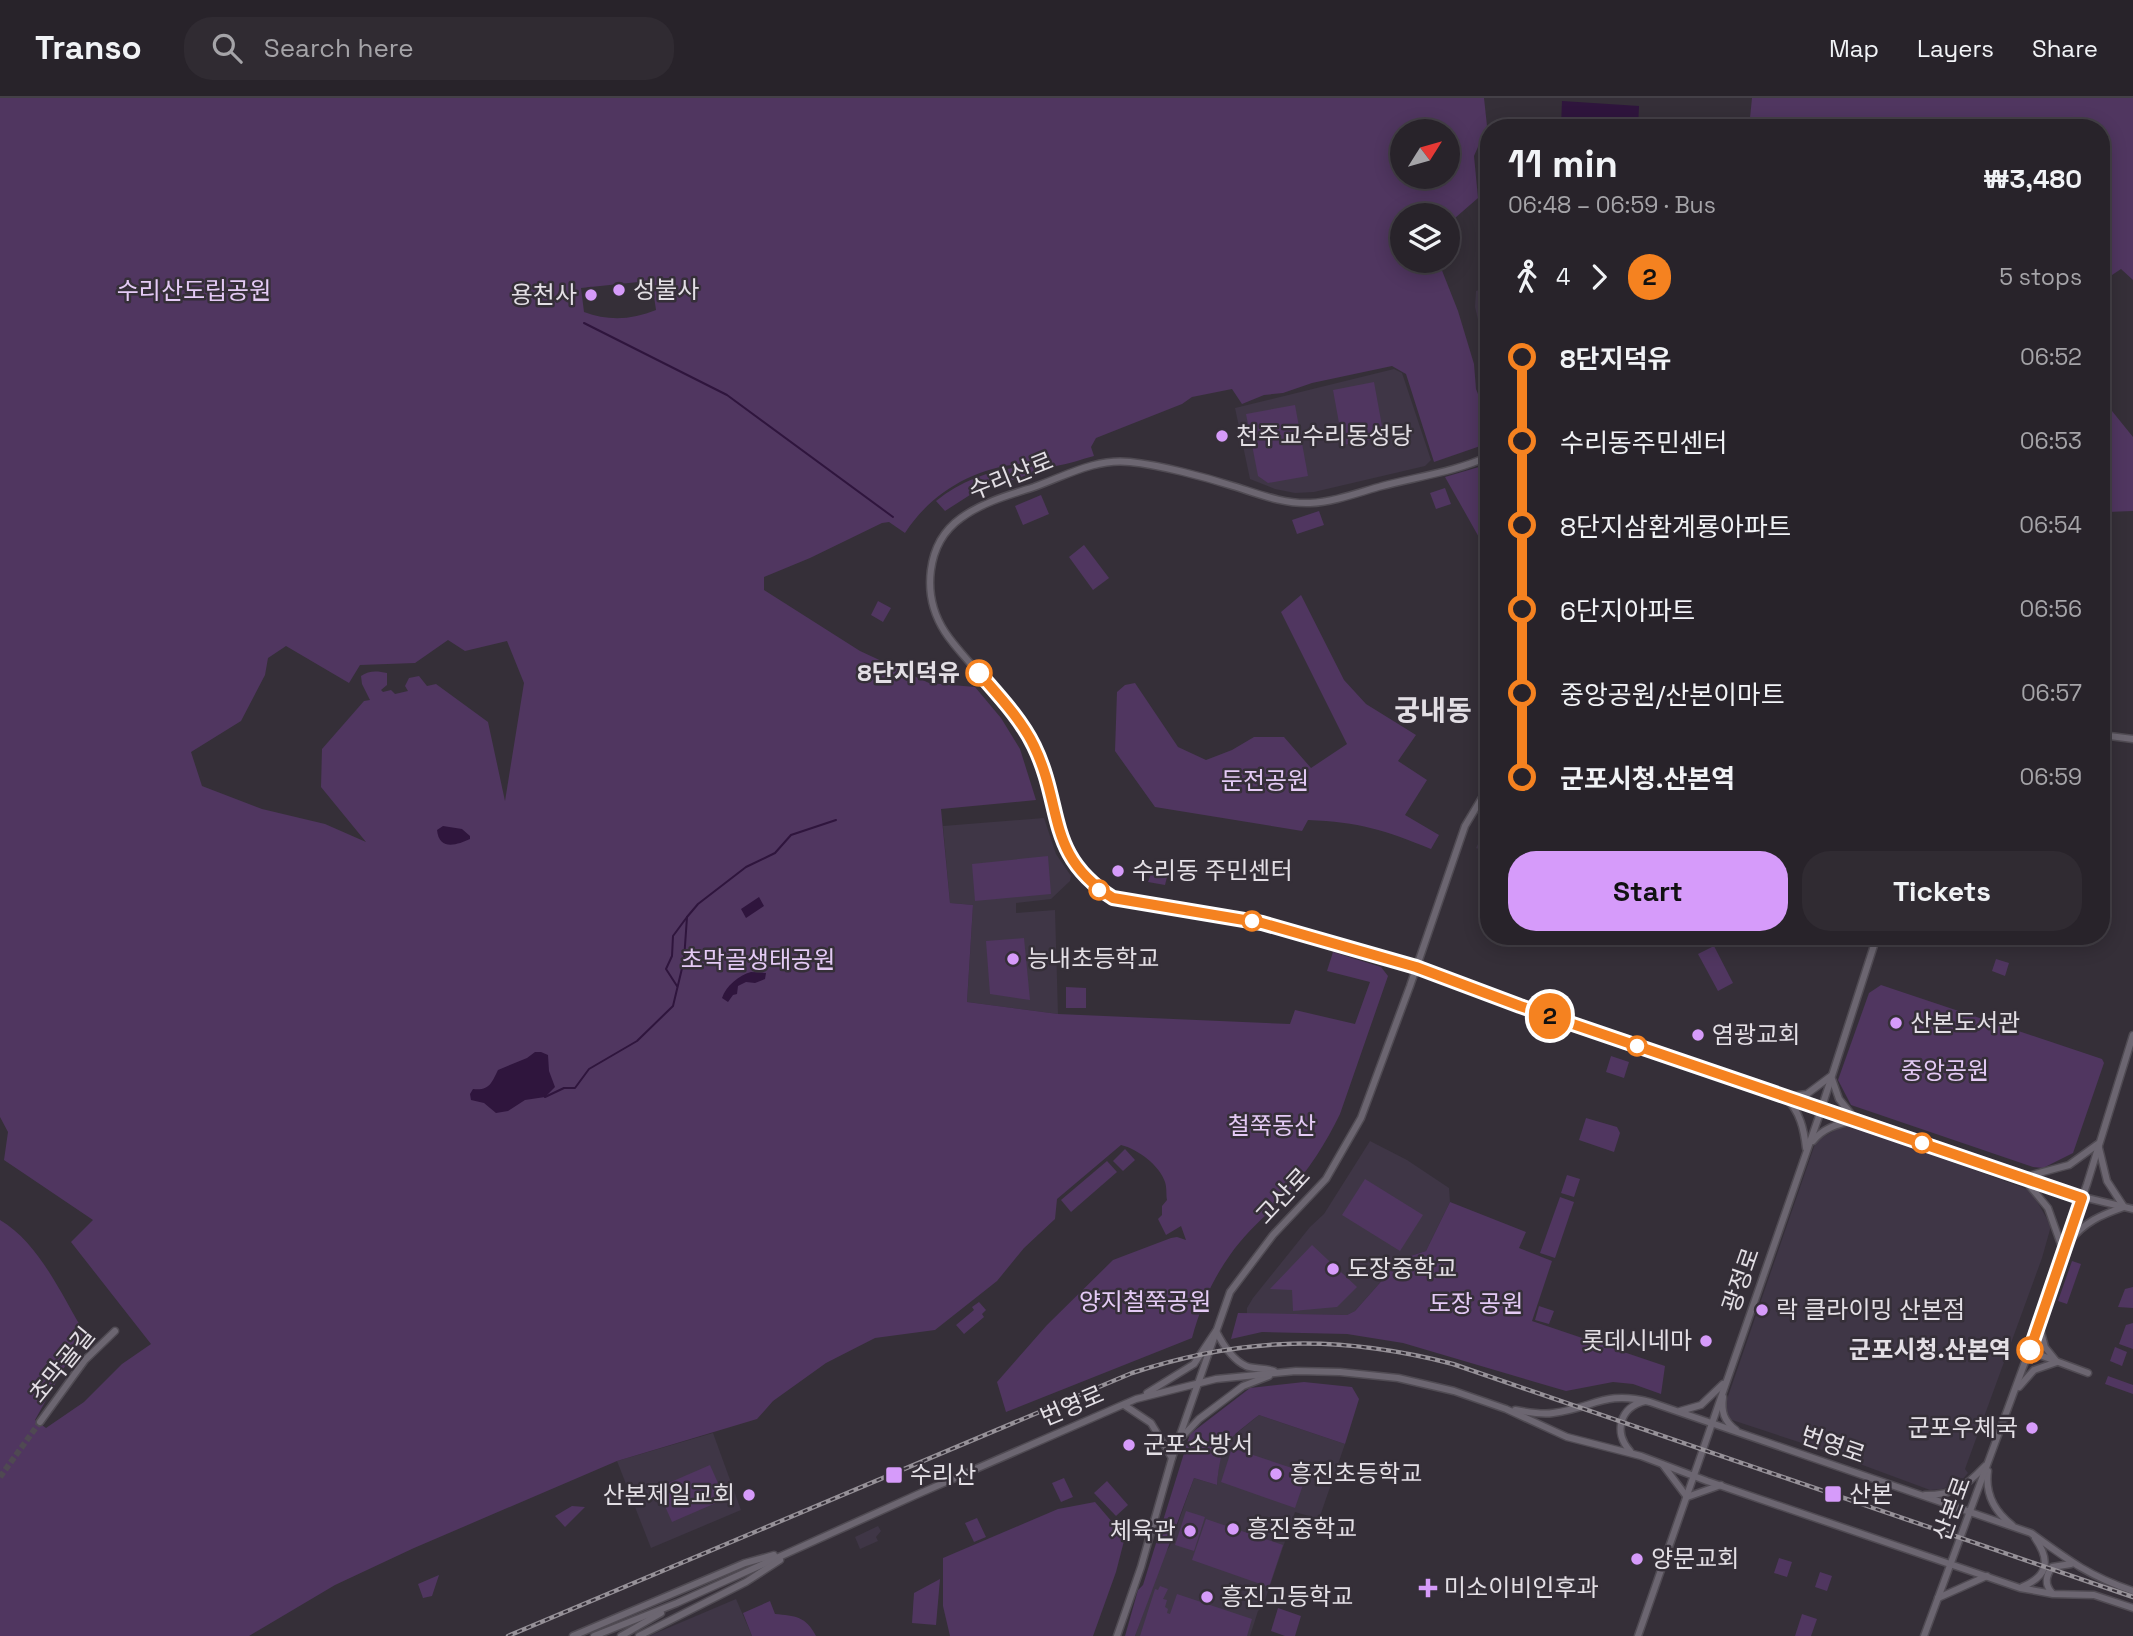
<!DOCTYPE html>
<meta charset="utf-8">
<style>
:root{--surface:#28232a;--page:#302b32;--text:#f1f3f6;--muted:#a5a4a8;--line:#444047;--accent:#d69bfa}
body{margin:0;font-family:"Space Grotesk","Noto Sans KR",sans-serif;background:var(--page);color:var(--text);height:100vh;display:flex;flex-direction:column;font-size:26px;white-space:nowrap}
*{box-sizing:border-box;margin:0}
p{font-size:23px;color:var(--muted)}
.icon{flex:none;width:38px;height:38px;fill:none;stroke:currentColor;stroke-width:2;stroke-linecap:round;stroke-linejoin:round}
.map{position:relative;flex:1;overflow:hidden}
.details{position:absolute;left:1480px;top:21px;width:630px;height:826px;display:flex;flex-direction:column;background:var(--surface);border-radius:28px;box-shadow:0 4px 18px #0003,0 0 0 2px var(--line)}
.details>*{flex:none}
.badge{padding:0 14px;border-radius:23px;font-size:24px;line-height:46px}
.needle{width:46px;rotate:53deg}
.tools{position:absolute;left:1390px;top:21px;display:grid;gap:14px}
.tools a{display:grid;place-items:center;width:70px;height:70px;border-radius:50%;background:var(--surface);box-shadow:0 4px 18px #0003,0 0 0 2px var(--line);font-size:35px}
.map>.badge{position:absolute;translate:-50% -50%;box-shadow:0 0 0 4px #fff}
.legs{display:flex;align-items:center;gap:10px;height:77px;padding:0 28px;font-size:23px}
.legs p{margin-inline-start:auto}
.summary{display:flex;align-items:center;justify-content:space-between;height:119px;padding:0 28px}
h1{font-size:38px;font-weight:600;line-height:52px}
.cta{display:flex;gap:14px;margin-top:auto;padding:14px 28px}
.cta a{flex:1;height:80px;border-radius:28px;background:var(--accent);color:#111;font-size:28px;font-weight:600;line-height:80px;text-align:center}
.cta a+a{background:var(--page);color:var(--text)}
ul{padding:0 28px;list-style:none}
li{display:flex;align-items:center;gap:24px;height:84px;font-size:26px}
li i{display:grid;place-items:center;width:10px;height:100%;margin:0 9px;background:currentColor}
li i::after{content:'';width:18px;height:18px;margin:-9px;border:5px solid;border-radius:50%;background:var(--surface)}
li p{margin-inline-start:auto}
li:first-child i{background:linear-gradient(#0000 50%,currentColor 0)}
li:last-child i{background:linear-gradient(currentColor 50%,#0000 0)}
header{display:flex;align-items:center;gap:42px;box-sizing:border-box;height:98px;padding:0 35px;background:var(--surface);border-bottom:2px solid var(--line)}
header strong{font-size:33px}
nav{display:flex;gap:38px;margin-inline-start:auto;font-size:24px}
.search{width:490px;height:63px;background:var(--page);display:flex;align-items:center;gap:18px;box-sizing:border-box;padding:0 24px;border-radius:28px;color:var(--muted);font-size:26px}
.map>svg:first-child{display:block}
.built{fill:#3f3646}
.green{fill:#503660;fill-rule:evenodd}
.water{fill:#2f153d}
.lines{fill:none;stroke-linecap:round;stroke-linejoin:round}
.stream{stroke:#2f153d;stroke-width:2}
.tertiary-tunnel{stroke:#4f4952;stroke-width:6;stroke-dasharray:6 3;stroke-linecap:butt}
.tertiary-casing{stroke:#504b53;stroke-width:9}
.tertiary{stroke:#6c6671;stroke-width:6}
.rail-casing{stroke:#969198;stroke-width:4.5}
.rail{stroke:#352f38;stroke-width:2;stroke-dasharray:5;stroke-linecap:butt}
.line-1-casing{stroke:#fff;stroke-width:16}
.line-1{stroke:#f58220;stroke-width:10}
.poi-dot{fill:#d69bfa;stroke:#352f38;stroke-width:2.5}
.stop-1-dot{fill:#fff;stroke:#f58220;stroke-width:3.5}
.labels{text-anchor:middle;stroke-width:5;stroke-linejoin:round;paint-order:stroke}
.poi-label{font-size:24px;fill:#e3dfe5;stroke:#352f38;text-anchor:start}
.park-label{font-size:24px;fill:#e4caf5;stroke:#352f38}
.street-label{font-size:24px;fill:#e3dfe5;stroke:#352f38}
.stop-label{font-size:24px;font-weight:bold;fill:#e3dfe5;stroke:#352f38;text-anchor:end}
.quarter-label{font-size:28px;font-weight:bold;fill:#e3dfe5;stroke:#352f38}
</style>
<header>
<strong>Transo</strong>
<div class="search"><svg class="icon" aria-label="search" viewBox="0 0 24 24"><circle cx="10" cy="10" r="6"/><path d="M15 15l6 6"/></svg>Search here</div>
<nav><a>Map</a><a>Layers</a><a>Share</a></nav>
</header>
<div class="map">
<svg width="2133" height="1538" viewBox="0 0 2133 1538">
<rect width="100%" height="100%" fill="#352f38"/>
<!-- built -->
<g class="built">
<path d="M1489,189V267L1475,209L1476,193Z"/>
<path d="M1394,271L1402,275L1431,362L1425,368L1314,394L1295,395L1275,391L1250,381L1235,310Z"/>
<path d="M1044,720L1056,756L1071,778L1070,783L1051,801L1016,805V815L1055,812L1058,916L967,904L973,807L950,805L943,728Z"/>
<path d="M1489,724V755L1476,750Z"/>
<path d="M1846,1026L2027,1091L2033,1096L2051,1128L2042,1160L1965,1371L1968,1375L1961,1383L1942,1391L1930,1392L1814,1349L1729,1321L1725,1307L1816,1043Z"/>
<path d="M1370,1043L1407,1062L1449,1090L1450,1104L1426,1153L1401,1161L1355,1213L1347,1217L1247,1216V1210L1253,1200L1310,1129L1324,1116Z"/>
<path d="M1259,1317L1345,1346L1319,1421L1295,1414L1263,1508L1258,1513L1250,1538H1135L1164,1456L1170,1448L1194,1380L1217,1387L1219,1364L1227,1343Z"/>
<path d="M713,1335L741,1412L651,1450L617,1363Z"/>
<path d="M878,1428L881,1433L876,1439L878,1443L860,1451L855,1439Z"/>
<path d="M736,1501L752,1538H649Z"/>
</g>
<!-- green -->
<g class="green">
<path d="M0,0H1484L1487,28L1474,58L1478,100L1447,127V117H1402V163H1442L1441,170L1458,213L1474,266L1476,291L1489,324V345L1434,364L1406,276L1392,268L1312,285L1283,295L1264,297L1242,306L1232,291L1192,299L1182,306L1096,340L1091,349L1094,358C1082,361 1069,366 1056,368C1044,369 1031,364 1018,366C972,371 930,396 905,435L889,424L882,425L810,460L764,479V492L860,553L929,585L975,589L1001,620L1020,651L1036,702L941,711L950,805L973,807L967,904L1058,916L1290,926L1295,912L1355,926L1370,884L1327,873L1333,854L1381,869L1388,878L1340,1016C1326,1045 1308,1073 1286,1097C1267,1117 1246,1134 1230,1157C1212,1182 1200,1210 1192,1240L1006,1314L997,1284L1047,1227L1113,1162L1171,1140L1177,1139L1186,1142L1181,1128L1166,1137L1158,1121L1162,1117V1108L1167,1102C1166,1097 1167,1090 1165,1084C1160,1068 1138,1051 1121,1047L1057,1101L1055,1121L1024,1150L997,1183L935,1232L875,1240L826,1265L773,1303L757,1321L617,1363L414,1450L335,1487L249,1538H0V1122C39,1145 61,1196 84,1234L35,1322L46,1330L84,1304L122,1266L151,1246L71,1144L93,1122L4,1062L8,1034L0,1019ZM1402,33H1447V79H1402ZM648,183L652,185L656,212C632,222 608,223 584,214L581,190ZM448,542L465,553L507,543L524,585L505,703L488,624L436,586L427,588L419,578L409,580L405,588L408,593L395,596L391,592L383,594L381,592L387,587V575C378,573 369,572 361,578L362,586L370,602L364,603L322,651L321,689L366,744L325,726L262,711L202,688L191,654L241,623L265,577L268,560L286,548L349,585L360,567L415,565Z"/>
<path d="M1752,0H2133V182L2121,171L2106,181L2102,202V30H1749Z"/>
<path d="M1374,284L1384,339L1343,347L1333,292Z"/>
<path d="M2102,305L2112,313L2133,339V413L2107,414L2106,396L2102,388Z"/>
<path d="M1295,307L1308,378L1268,385L1258,378L1246,316Z"/>
<path d="M1489,366V457L1445,379Z"/>
<path d="M1029,368L1045,371L973,395L945,413L936,403C963,381 994,371 1029,368Z"/>
<path d="M1445,390L1451,406L1436,411L1430,395Z"/>
<path d="M1041,397L1049,416L1023,427L1015,408Z"/>
<path d="M1319,413L1324,427L1297,436L1292,422Z"/>
<path d="M1084,447L1109,480L1093,492L1069,459Z"/>
<path d="M1301,497L1344,582L1366,606L1416,637L1398,663L1427,682L1405,717L1439,737L1431,751C1385,732 1359,724 1308,722L1302,733L1155,709L1115,653L1117,594L1125,587L1135,585L1178,649L1206,662L1232,652L1254,639H1284L1311,670L1347,646L1281,514Z"/>
<path d="M878,503L891,510L883,524L871,517Z"/>
<path d="M1048,758L1051,796L975,803L972,766Z"/>
<path d="M1155,765L1164,766L1169,771L1165,787L1148,784Z"/>
<path d="M1024,840L1030,902L990,896L986,843Z"/>
<path d="M1714,848L1733,885L1718,893L1698,856Z"/>
<path d="M1996,861L2009,865L2005,878L1992,873Z"/>
<path d="M1881,887L2102,961L2104,965L2073,1055L2043,1070L2033,1069L1851,1007L1838,982L1869,895Z"/>
<path d="M1066,889L1086,890V910H1066Z"/>
<path d="M1611,958L1629,964L1624,980L1606,974Z"/>
<path d="M1586,1020L1617,1029L1620,1035L1614,1054L1579,1042Z"/>
<path d="M1125,1051L1135,1062L1123,1073L1113,1063Z"/>
<path d="M1107,1063L1117,1074L1071,1114L1061,1102Z"/>
<path d="M1567,1077L1580,1081L1574,1099L1561,1095Z"/>
<path d="M1365,1081L1423,1117L1400,1153L1342,1117Z"/>
<path d="M1560,1099L1574,1104L1555,1160L1540,1155Z"/>
<path d="M1450,1104L1526,1134L1519,1150L1552,1163L1532,1223L1665,1268L1661,1296L1633,1286L1613,1284L1566,1293L1403,1245L1347,1236L1262,1234L1231,1241L1238,1215L1347,1217L1355,1213L1401,1161L1426,1153Z"/>
<path d="M1312,1147L1357,1189L1337,1209L1293,1213L1292,1192L1270,1191Z"/>
<path d="M2072,1163L2081,1166L2067,1206L2058,1203Z"/>
<path d="M2133,1189V1210L2118,1209L2125,1191Z"/>
<path d="M979,1204L986,1212L982,1216L984,1219L964,1236L956,1227L974,1212L972,1209Z"/>
<path d="M1539,1208L1554,1213L1549,1226L1535,1222Z"/>
<path d="M2133,1225V1251L2119,1246L2126,1227Z"/>
<path d="M2115,1249L2127,1254L2122,1268L2110,1263Z"/>
<path d="M2108,1278L2133,1287V1296L2105,1286Z"/>
<path d="M1304,1284L1352,1289L1359,1301L1345,1346L1259,1317C1226,1343 1221,1344 1217,1387L1194,1380L1135,1538H1125L1138,1492L1143,1487L1190,1336L1250,1290Z"/>
<path d="M1232,1350L1307,1375L1295,1410L1221,1384Z"/>
<path d="M710,1367L725,1401L672,1424L657,1390Z"/>
<path d="M1064,1380L1073,1399L1061,1404L1052,1385Z"/>
<path d="M1107,1383L1128,1407L1116,1418L1094,1395Z"/>
<path d="M1095,1404L1125,1439L1116,1474L1093,1538H950L943,1508V1460L1058,1411Z"/>
<path d="M572,1408L585,1409L565,1429L555,1418Z"/>
<path d="M1186,1413L1205,1419L1194,1453L1175,1447Z"/>
<path d="M977,1420L986,1439L974,1444L965,1425Z"/>
<path d="M1206,1421L1283,1447L1269,1489L1192,1462Z"/>
<path d="M1779,1460L1792,1464L1787,1479L1774,1475Z"/>
<path d="M1820,1474L1832,1478L1827,1493L1815,1489Z"/>
<path d="M439,1477L432,1498L423,1500L418,1486Z"/>
<path d="M940,1481L936,1527L912,1525L914,1495Z"/>
<path d="M1160,1488L1168,1491L1163,1501L1167,1502L1165,1509L1168,1511L1167,1515L1170,1516L1177,1496L1252,1521L1247,1538H1140L1155,1491L1158,1492Z"/>
<path d="M770,1503L775,1516C795,1518 806,1518 816,1538H752L743,1515Z"/>
<path d="M1278,1510L1301,1518L1295,1538H1285L1271,1533Z"/>
<path d="M1802,1516L1817,1521L1811,1538H1795Z"/>
</g>
<!-- water -->
<g class="water">
<path d="M1562,3L1639,8L1638,30H1561Z"/>
<path d="M443,728L462,731L470,738V741C457,747 439,753 437,732Z"/>
<path d="M759,799L764,808L746,820L741,811Z"/>
<path d="M751,874L766,875L765,881L755,885L746,884L738,888L737,896L733,897L728,904L722,900C726,888 739,877 751,874Z"/>
<path d="M535,954H541L548,957L549,973L555,989L545,999L525,1002L508,1013L496,1015L484,1005L471,1002L470,996L473,991C490,993 492,984 498,972L527,960Z"/>
</g>
<g class="lines">
<!-- stream -->
<g class="stream">
<path d="M584,225L727,297L893,419"/>
<path d="M677,888L666,871L672,858L673,838L687,819"/>
<path d="M545,999L564,990H575L589,971L637,943L673,908L684,862L687,819L698,806L746,769L775,755L791,737L836,722"/>
</g>
<!-- tertiary-tunnel -->
<path class="tertiary-tunnel" d="M0,1379L40,1324"/>
<defs>
<g id="tertiary">
<path d="M1489,358C1458,373 1416,379 1382,388C1360,394 1334,404 1310,405C1283,406 1259,396 1233,388C1205,379 1160,367 1130,364C1096,360 1065,378 1034,389C1009,397 983,404 961,420C926,445 921,497 945,534C954,548 967,561 978,574C998,597 1023,622 1035,651C1061,712 1049,760 1113,800L1262,825L1416,869L1520,908L2066,1095L2133,1111"/>
<path d="M2102,637L2133,641"/>
<path d="M1832,981L1839,1001L1856,1022"/>
<path d="M1792,998L1807,996L1831,978"/>
<path d="M1786,1000C1800,1014 1804,1031 1806,1050"/>
<path d="M1813,1043C1823,1030 1839,1025 1855,1023"/>
<path d="M2024,1079L2069,1067L2098,1046L2107,1083L2124,1109C2101,1117 2084,1124 2069,1144"/>
<path d="M2024,1081L2048,1110L2063,1152"/>
<path d="M2029,1253L2088,1275"/>
<path d="M2019,1289L2034,1272L2057,1264L2045,1249L2039,1227"/>
<path d="M1147,1295L1194,1266L1216,1233C1222,1245 1233,1262 1246,1268C1252,1271 1265,1270 1274,1273"/>
<path d="M1723,1299C1721,1314 1724,1323 1736,1332"/>
<path d="M1124,1307L1151,1325L1172,1360"/>
<path d="M1515,1312C1527,1314 1541,1317 1553,1315C1594,1310 1604,1292 1650,1304L2031,1435C2068,1462 2089,1478 2133,1493"/>
<path d="M1680,1313L1701,1307L1723,1286"/>
<path d="M40,1324L85,1262L115,1233"/>
<path d="M1182,1339L1199,1321L1243,1288L1269,1278"/>
<path d="M1630,1353C1613,1334 1620,1309 1645,1303"/>
<path d="M1663,1367L1687,1399L1721,1387"/>
<path d="M1988,1373C1985,1395 1994,1413 2012,1427"/>
<path d="M1925,1397C1955,1397 1965,1389 1985,1368"/>
<path d="M2022,1489C2048,1478 2051,1463 2035,1440"/>
<path d="M2052,1495C2044,1486 2046,1478 2052,1469L2071,1466"/>
<path d="M1938,1500L1987,1478"/>
<path d="M573,1538L745,1465L774,1457"/>
<path d="M594,1538L677,1505L916,1397L1136,1301L1216,1281L1296,1273L1340,1274L1398,1280L1454,1293L1506,1311L1567,1339L1641,1358L1707,1383L2020,1490L2053,1496L2094,1497L2133,1510"/>
<path d="M621,1538L661,1515"/>
<path d="M639,1538L746,1484L780,1462"/>
<path d="M1117,1538L1141,1469L1172,1360L1230,1194L1273,1137L1326,1081L1361,1020L1410,888L1465,728L1489,688"/>
<path d="M1638,1538L1818,1021L1877,838"/>
<path d="M1924,1538L2029,1253L2087,1086L2133,937"/>
</g>
</defs>
<!-- tertiary casing -->
<use href="#tertiary" class="tertiary-casing"/>
<!-- tertiary -->
<use href="#tertiary" class="tertiary"/>
<defs>
<path id="rail" d="M508,1538L1132,1275C1244,1238 1340,1237 1453,1266L2133,1499"/>
</defs>
<!-- rail casing -->
<use href="#rail" class="rail-casing"/>
<!-- rail -->
<use href="#rail" class="rail"/>
</g>
<g class="lines">
<defs>
<path id="line-1" d="M979,575C998,597 1021,621 1034,648C1064,710 1045,757 1113,800L1262,825L1416,869L1520,908L2082,1100L2030,1252"/>
</defs>
<!-- line-1 casing -->
<use href="#line-1" class="line-1-casing"/>
<!-- line-1 -->
<use href="#line-1" class="line-1"/>
</g>
<!-- markers -->
<g class="poi-dot">
<circle cx="619" cy="192" r="7"/>
<circle cx="591" cy="197" r="7"/>
<circle cx="1222" cy="338" r="7"/>
<circle cx="1118" cy="773" r="7"/>
<circle cx="1013" cy="861" r="7"/>
<circle cx="1896" cy="925" r="7"/>
<circle cx="1698" cy="937" r="7"/>
<circle cx="1333" cy="1171" r="7"/>
<circle cx="1762" cy="1212" r="7"/>
<circle cx="1706" cy="1243" r="7"/>
<circle cx="2032" cy="1330" r="7"/>
<circle cx="1129" cy="1347" r="7"/>
<circle cx="1276" cy="1376" r="7"/>
<rect x="885" y="1368" width="18" height="18" rx="3.5"/>
<rect x="1824" y="1387" width="18" height="18" rx="3.5"/>
<circle cx="749" cy="1397" r="7"/>
<circle cx="1233" cy="1431" r="7"/>
<circle cx="1190" cy="1433" r="7"/>
<circle cx="1637" cy="1461" r="7"/>
<path d="M1424.5 1479.5h7v7h7v7h-7v7h-7v-7h-7v-7h7z"/>
<circle cx="1207" cy="1499" r="7"/>
</g>
<g class="stop-1-dot">
<circle cx="979" cy="575" r="12"/>
<circle cx="1099" cy="792" r="9"/>
<circle cx="1252" cy="823" r="9"/>
<circle cx="1637" cy="948" r="9"/>
<circle cx="1922" cy="1045" r="9"/>
<circle cx="2030" cy="1252" r="12"/>
</g>
<g class="labels">
<!-- poi labels -->
<g class="poi-label">
<text x="633" y="200">성불사</text>
<text x="577" y="205" text-anchor="end">용천사</text>
<text x="1236" y="346">천주교수리동성당</text>
<text x="1132" y="781">수리동 주민센터</text>
<text x="1027" y="869">능내초등학교</text>
<text x="1910" y="933">산본도서관</text>
<text x="1712" y="945">염광교회</text>
<text x="1347" y="1179">도장중학교</text>
<text x="1776" y="1220">락 클라이밍 산본점</text>
<text x="1692" y="1251" text-anchor="end">롯데시네마</text>
<text x="2018" y="1338" text-anchor="end">군포우체국</text>
<text x="1143" y="1355">군포소방서</text>
<text x="1290" y="1384">흥진초등학교</text>
<text x="910" y="1385">수리산</text>
<text x="1849" y="1404">산본</text>
<text x="735" y="1405" text-anchor="end">산본제일교회</text>
<text x="1247" y="1439">흥진중학교</text>
<text x="1176" y="1441" text-anchor="end">체육관</text>
<text x="1651" y="1469">양문교회</text>
<text x="1444" y="1498">미소이비인후과</text>
<text x="1221" y="1507">흥진고등학교</text>
</g>
<!-- park labels -->
<g class="park-label">
<text x="194" y="201">수리산도립공원</text>
<text x="1265" y="691">둔전공원</text>
<text x="758" y="870">초막골생태공원</text>
<text x="1945" y="981">중앙공원</text>
<text x="1272" y="1036">철쭉동산</text>
<text x="1145" y="1212">양지철쭉공원</text>
<text x="1476" y="1214">도장 공원</text>
</g>
<!-- street labels -->
<g class="street-label">
<text transform="translate(1011 378) rotate(-22)" y="8">수리산로</text>
<text transform="translate(1283 1098) rotate(-47)" y="8">고산로</text>
<text transform="translate(1741 1182) rotate(-71)" y="8">광정로</text>
<text transform="translate(62 1267) rotate(-51)" y="8">초막골길</text>
<text transform="translate(1072 1308) rotate(-23)" y="8">번영로</text>
<text transform="translate(1833 1347) rotate(19)" y="8">번영로</text>
<text transform="translate(1952 1411) rotate(-70)" y="8">산본로</text>
</g>
<!-- stop labels -->
<g class="stop-label">
<text x="960" y="583">8단지덕유</text>
<text x="2011" y="1260">군포시청.산본역</text>
</g>
<!-- quarter labels -->
<g class="quarter-label">
<text x="1433" y="622">궁내동</text>
</g>
</g>
</svg>
<div class="tools">
<a><svg class="needle" viewBox="-14 -14 28 28"><path d="M0-13l5 13h-10z" fill="#e53935"/><path d="M0 13l5-13h-10z" fill="#a5a4a8"/></svg></a>
<a><svg class="icon" aria-label="layers" viewBox="0 0 24 24"><path d="M12 4l9 5-9 5-9-5zM3 14l9 5 9-5"/></svg></a>
</div>
<b class="badge" style="left:1550px;top:918px;background:#f58220;color:#111">2</b>
<section class="details">
<div class="summary"><div><h1>11 min</h1><p>06:48 – 06:59 · Bus</p></div><b>₩3,480</b></div>
<div class="legs"><svg class="icon" aria-label="walk" viewBox="0 0 24 24"><circle cx="13" cy="4" r="2"/><path d="M13 8l-2 6 4 7M11 14l-3 7M7 12l3-4h3l4 4"/></svg>4<svg class="icon" aria-label="forward" viewBox="0 0 24 24"><path d="M9 5l7 7-7 7"/></svg><b class="badge" style="background:#f58220;color:#111">2</b><p>5 stops</p></div>
<ul>
<li><i style="color:#f58220"></i><b>8단지덕유</b><p>06:52</p></li>
<li><i style="color:#f58220"></i><span>수리동주민센터</span><p>06:53</p></li>
<li><i style="color:#f58220"></i><span>8단지삼환계룡아파트</span><p>06:54</p></li>
<li><i style="color:#f58220"></i><span>6단지아파트</span><p>06:56</p></li>
<li><i style="color:#f58220"></i><span>중앙공원/산본이마트</span><p>06:57</p></li>
<li><i style="color:#f58220"></i><b>군포시청.산본역</b><p>06:59</p></li>
</ul>
<div class="cta"><a>Start</a><a>Tickets</a></div>
</section>
</div>
